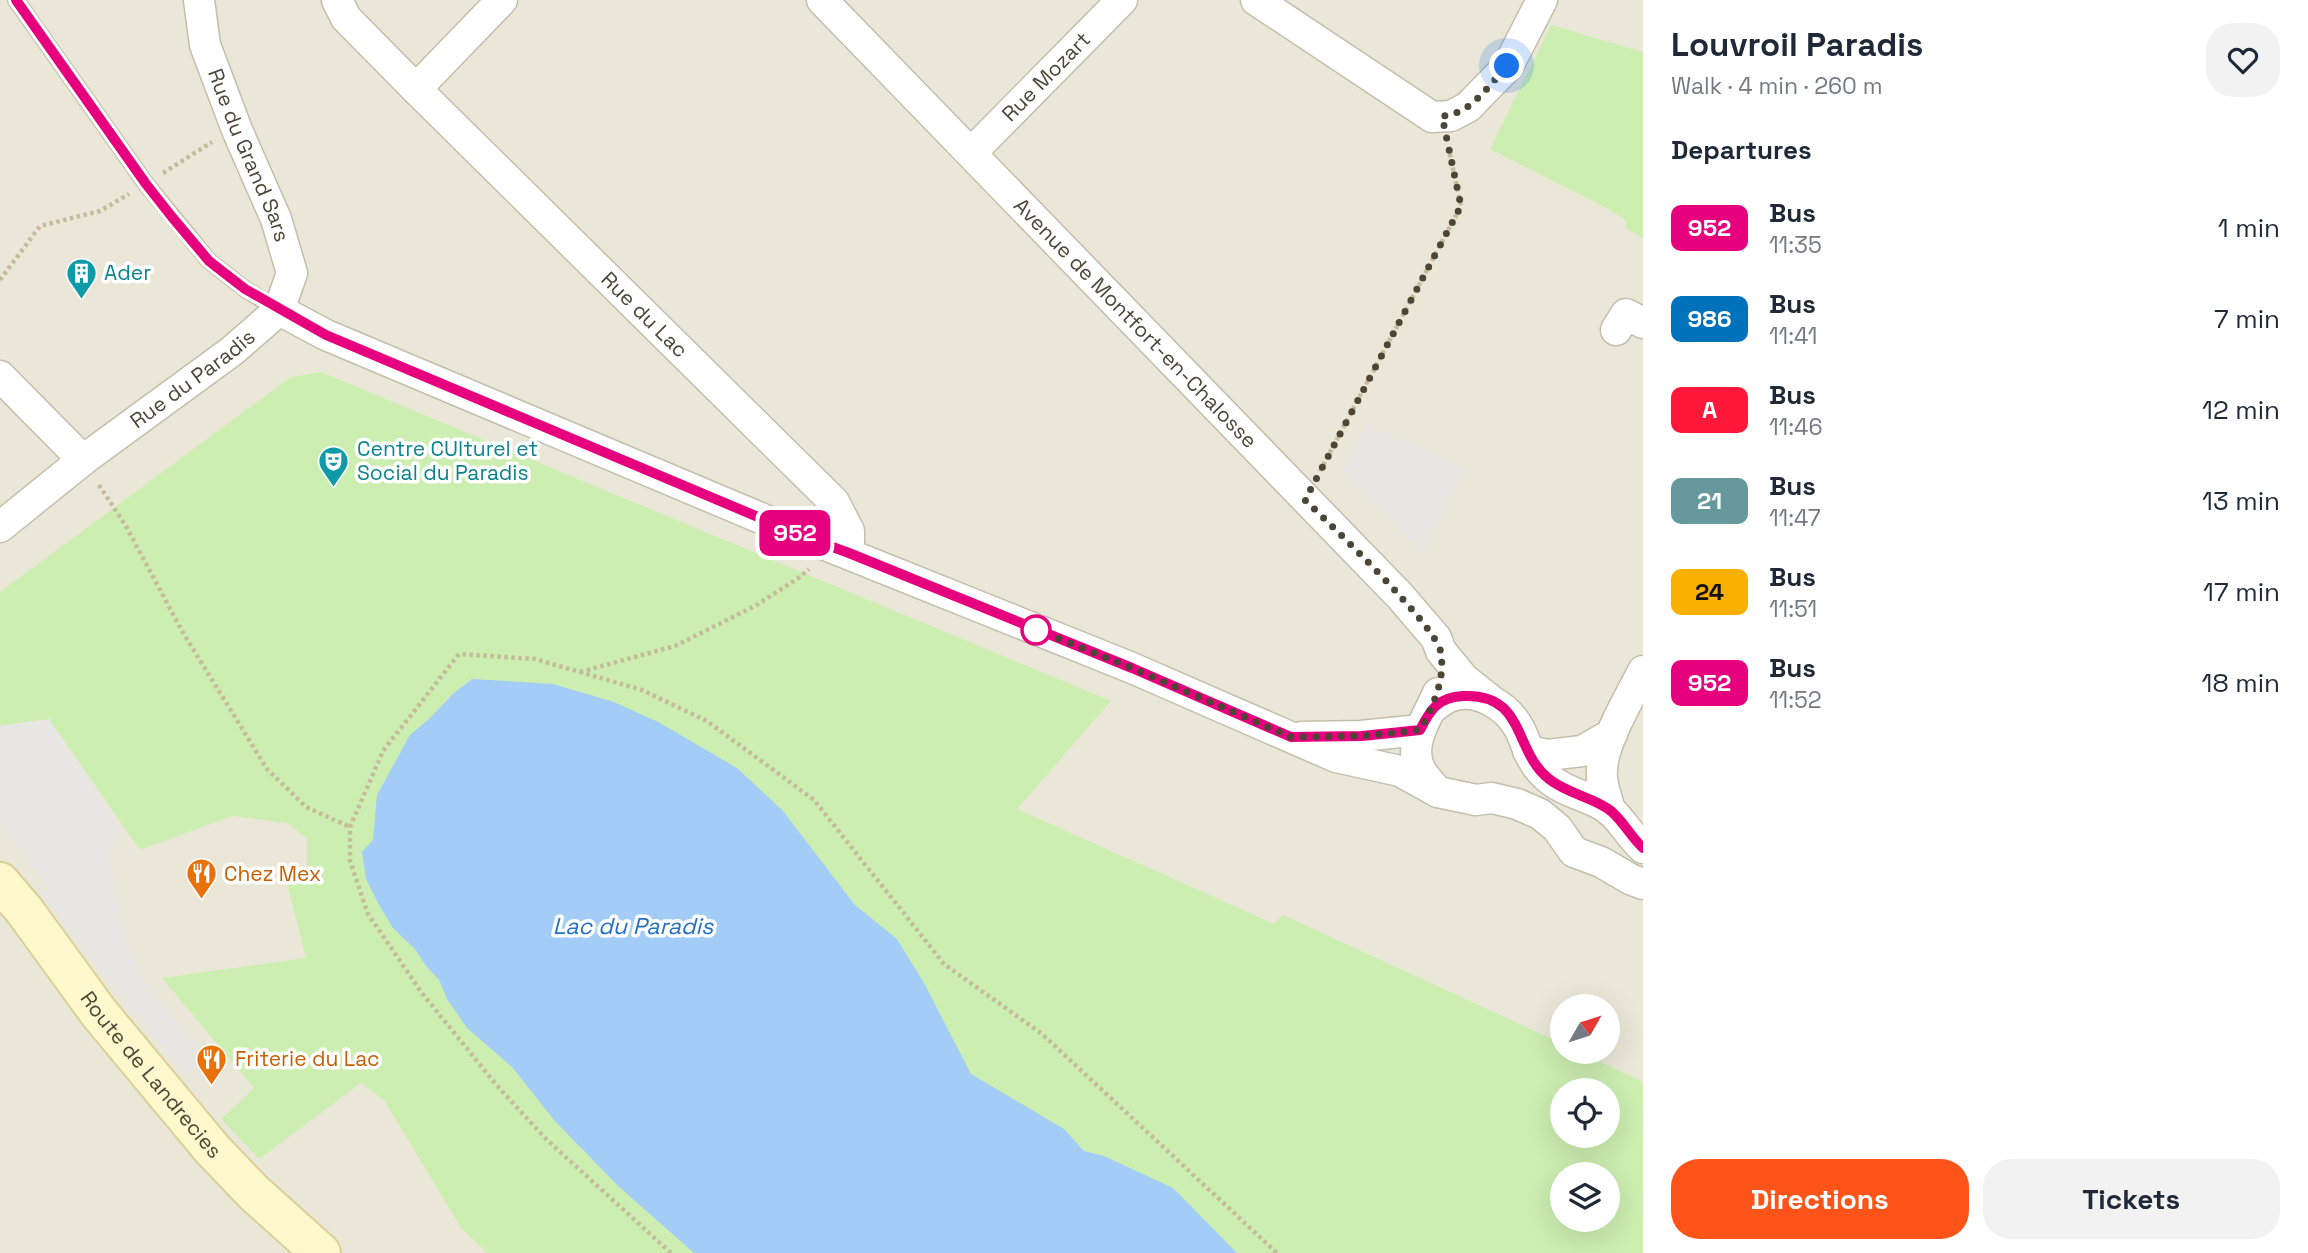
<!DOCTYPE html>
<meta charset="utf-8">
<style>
:root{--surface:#fff;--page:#f2f2f3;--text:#1f2937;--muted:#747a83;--accent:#ff5419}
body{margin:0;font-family:"Space Grotesk",sans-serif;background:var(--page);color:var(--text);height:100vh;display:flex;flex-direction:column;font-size:26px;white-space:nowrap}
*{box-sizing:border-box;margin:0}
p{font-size:23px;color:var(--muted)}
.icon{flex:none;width:38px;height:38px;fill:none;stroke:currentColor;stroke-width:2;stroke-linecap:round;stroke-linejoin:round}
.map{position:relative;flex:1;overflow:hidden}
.side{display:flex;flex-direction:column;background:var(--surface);width:665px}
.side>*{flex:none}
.badge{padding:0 14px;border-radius:10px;font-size:24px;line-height:46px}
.needle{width:46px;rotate:51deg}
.buttons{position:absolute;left:1550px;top:994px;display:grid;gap:14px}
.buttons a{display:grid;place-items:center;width:70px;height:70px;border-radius:50%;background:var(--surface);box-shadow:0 7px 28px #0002;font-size:35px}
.you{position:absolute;width:35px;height:35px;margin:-18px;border:5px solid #fff;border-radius:50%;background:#1a73e8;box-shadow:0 0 0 10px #1a73e833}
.map>.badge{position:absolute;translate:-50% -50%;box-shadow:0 0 0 4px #fff}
h2{padding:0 28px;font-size:26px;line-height:63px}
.round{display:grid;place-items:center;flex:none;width:74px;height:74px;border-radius:28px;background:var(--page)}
.head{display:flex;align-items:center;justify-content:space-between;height:119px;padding:0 28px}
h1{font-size:33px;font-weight:700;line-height:52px}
.cta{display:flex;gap:14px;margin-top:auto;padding:14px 28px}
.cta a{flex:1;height:80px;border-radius:28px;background:var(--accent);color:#fff;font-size:28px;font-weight:700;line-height:80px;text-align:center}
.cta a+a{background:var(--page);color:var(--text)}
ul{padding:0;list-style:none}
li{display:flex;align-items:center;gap:21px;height:91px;padding:0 28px}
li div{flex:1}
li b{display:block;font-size:26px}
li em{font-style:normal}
li .badge{min-width:77px;font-weight:700;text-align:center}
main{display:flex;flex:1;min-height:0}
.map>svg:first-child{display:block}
.residential{fill:#ebe7d8;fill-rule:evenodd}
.green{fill:#cceeb1;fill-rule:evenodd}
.parking{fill:#e8e6e2}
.water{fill:#a3ccf7}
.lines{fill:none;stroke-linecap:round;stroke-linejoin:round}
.lane-casing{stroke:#c3beac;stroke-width:18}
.street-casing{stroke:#c3beac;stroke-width:33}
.secondary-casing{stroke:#dacf97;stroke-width:42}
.path{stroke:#c6bc9c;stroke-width:4.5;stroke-dasharray:3.5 3.5;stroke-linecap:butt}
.lane{stroke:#fff;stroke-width:14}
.street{stroke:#fff;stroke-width:30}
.secondary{stroke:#fff8cc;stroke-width:38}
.line-casing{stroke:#fff;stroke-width:16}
.line{stroke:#e6007e;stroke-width:10}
.walk{stroke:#4c4637;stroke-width:7;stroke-dasharray:0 12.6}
.stop-dot{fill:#fff;stroke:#e6007e;stroke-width:3.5}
.labels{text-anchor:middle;stroke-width:7;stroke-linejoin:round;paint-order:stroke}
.street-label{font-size:21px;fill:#4c4637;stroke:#fff}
.culture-label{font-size:21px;fill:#0d838f;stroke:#fff;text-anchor:start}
.food-label{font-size:21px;fill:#c56008;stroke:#fff;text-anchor:start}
.water-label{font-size:23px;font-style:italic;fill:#2570c3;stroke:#fff}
</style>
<main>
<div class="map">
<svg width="1643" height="1253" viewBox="0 0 1643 1253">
<rect width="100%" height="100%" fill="#f6f4eb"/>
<!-- residential -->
<path class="residential" d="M0,0H1643V1253H0ZM1563,1006H1608V1052H1563ZM1563,1090H1608V1136H1563ZM1563,1174H1608V1220H1563Z"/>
<!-- green -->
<g class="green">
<path d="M1551,25L1643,52V239L1626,228V220L1608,209L1490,149Z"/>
<path d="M321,372L1111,701L1017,809L1274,924L1283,915L1563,1044V1052H1579L1643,1082V1253H487L461,1228L384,1100L361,1083L259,1159L221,1119L254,1088L162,978L306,958L287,883L307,867V838L287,823L232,816L140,850L49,719L0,726V592L291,377ZM1563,1090H1608V1136H1563ZM1563,1174H1608V1220H1563Z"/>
</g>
<!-- parking -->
<g class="parking">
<path d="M1366,423L1465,469L1423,554L1343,471Z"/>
<path d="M49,719L124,834L108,851L126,942L142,978L206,1058L186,1076L37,892L48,888L0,824V726Z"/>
</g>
<!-- water -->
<path class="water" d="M472,679L553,684L614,702L660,723L737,768L783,811L855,905L897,939L924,983L971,1074L1064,1129L1084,1151L1104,1156L1173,1188L1237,1253H694L617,1185L554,1120L512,1067L467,1028L447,999L439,980L426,966L415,949L393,928L379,905L366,879L362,852L373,840L377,795L410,735L429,719L454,693Z"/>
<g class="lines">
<defs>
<path id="lane" d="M16,0L146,184L209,261L245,289L279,310"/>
<g id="street">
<path id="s1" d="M199,0L205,45L237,130L276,219L292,273L279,310"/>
<path id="s2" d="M337,0L346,18L416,89L834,502L849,531V553"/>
<path id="s3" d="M822,0L1400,596L1436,638L1441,651L1464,679L1488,698"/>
<path d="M1256,0L1432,117L1451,116L1468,107L1508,66L1542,0"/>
<path d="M416,89L502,0"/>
<path id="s4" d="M971,153L1122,0"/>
<path d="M279,310L326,335L808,538L1132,668L1336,757L1400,771L1438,792L1476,800L1492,798L1517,804L1540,814L1557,828L1574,852L1601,862L1630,879L1643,884"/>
<path d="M1616,330L1626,314L1643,323"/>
<path d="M0,376L83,460"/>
<path id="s5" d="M0,527L83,460L232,351L279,310"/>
<path d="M1431,709C1436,705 1442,700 1449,697C1476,686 1508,706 1520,730C1528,747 1531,763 1546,776C1565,794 1593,796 1611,811C1623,822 1631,837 1643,848"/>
<path d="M1302,737L1361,736L1420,730"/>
<path d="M1528,751L1548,755L1582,751L1612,734"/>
<path d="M1438,792C1432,785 1425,778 1421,771C1406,745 1429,715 1438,693"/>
<path d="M1610,811C1608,800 1603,789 1602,778C1599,746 1629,700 1643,671"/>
</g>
<g id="secondary">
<path id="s6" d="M0,882L24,910L99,1013L212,1149L253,1192L321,1253"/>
</g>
</defs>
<!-- lane casing -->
<use href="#lane" class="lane-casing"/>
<!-- street casing -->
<use href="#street" class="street-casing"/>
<!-- secondary casing -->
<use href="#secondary" class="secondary-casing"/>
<!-- path -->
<g class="path">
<path d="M163,173L212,142"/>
<path d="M0,280L40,226L100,211L129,194"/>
<path d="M1320,471L1461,206L1448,146"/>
<path d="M99,485L127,528L182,631L267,769L306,807L350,827"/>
<path d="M580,672L675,646L755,606L800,577L809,569"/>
<path d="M671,1253L546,1139L499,1088L421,992L368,914L350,861V827L383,751L459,654L535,659L642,690L707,721L814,800L944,964L1042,1034L1277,1253"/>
</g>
<!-- lane -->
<use href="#lane" class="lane"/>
<!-- street -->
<use href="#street" class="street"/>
<!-- secondary -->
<use href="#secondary" class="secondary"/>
</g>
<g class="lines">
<defs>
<path id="line" d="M16,0L146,184L172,217L209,261L245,289L326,335L808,538L849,553L1132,668L1291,737L1362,736L1420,730C1430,710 1438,697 1463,696C1526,693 1513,751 1549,779C1568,794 1595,798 1611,811C1623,821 1631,837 1643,848"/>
</defs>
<!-- line casing -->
<use href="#line" class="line-casing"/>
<!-- line -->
<use href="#line" class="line"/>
<!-- walk -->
<path class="walk" d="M1036,630L1030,627L1132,668L1291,737L1362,736L1420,730C1433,705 1445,682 1441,653C1438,627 1329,523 1305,500L1461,206L1442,116C1470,115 1489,85 1507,66"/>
</g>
<!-- icons -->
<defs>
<symbol id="building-pin" viewBox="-11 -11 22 30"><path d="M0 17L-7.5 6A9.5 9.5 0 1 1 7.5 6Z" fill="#0f9aa8" stroke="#fff"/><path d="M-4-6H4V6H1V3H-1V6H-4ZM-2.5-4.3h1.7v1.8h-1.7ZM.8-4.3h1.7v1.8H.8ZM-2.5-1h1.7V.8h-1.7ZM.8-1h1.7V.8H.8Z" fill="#fff"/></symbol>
<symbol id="theatre-pin" viewBox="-11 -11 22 30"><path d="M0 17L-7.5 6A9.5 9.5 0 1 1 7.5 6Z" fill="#0f9aa8" stroke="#fff"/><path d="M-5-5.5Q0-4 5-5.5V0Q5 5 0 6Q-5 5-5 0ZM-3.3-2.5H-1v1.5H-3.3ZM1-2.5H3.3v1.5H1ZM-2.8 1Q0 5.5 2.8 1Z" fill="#fff"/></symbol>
<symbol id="restaurant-pin" viewBox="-11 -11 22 30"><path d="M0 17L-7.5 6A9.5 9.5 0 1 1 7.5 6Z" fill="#e8710a" stroke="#fff"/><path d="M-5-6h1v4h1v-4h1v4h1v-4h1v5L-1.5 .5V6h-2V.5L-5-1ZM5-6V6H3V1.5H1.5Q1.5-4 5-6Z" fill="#fff"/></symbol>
</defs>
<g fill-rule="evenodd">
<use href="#building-pin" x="64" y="256" width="35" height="47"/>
<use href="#theatre-pin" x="316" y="444" width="35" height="47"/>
<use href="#restaurant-pin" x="184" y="856" width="35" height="47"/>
<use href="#restaurant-pin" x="194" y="1042" width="35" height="47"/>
</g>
<!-- markers -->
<circle class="stop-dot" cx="1036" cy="630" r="14"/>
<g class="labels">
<!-- street labels -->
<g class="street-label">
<text dy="7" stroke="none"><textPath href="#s4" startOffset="107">Rue Mozart</textPath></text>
<text dy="7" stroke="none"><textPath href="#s1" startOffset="164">Rue du Grand Sars</textPath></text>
<text dy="7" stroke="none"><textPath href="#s2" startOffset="441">Rue du Lac</textPath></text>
<text dy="7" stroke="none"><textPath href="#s3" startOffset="450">Avenue de Montfort-en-Chalosse</textPath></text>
<text dy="7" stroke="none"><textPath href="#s5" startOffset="243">Rue du Paradis</textPath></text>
<text dy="7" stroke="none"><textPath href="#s6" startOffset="245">Route de Landrecies</textPath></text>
</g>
<!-- culture labels -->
<g class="culture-label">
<text x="104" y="280">Ader</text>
<text x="357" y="456">Centre CUlturel et<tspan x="357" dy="24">Social du Paradis</tspan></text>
</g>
<!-- food labels -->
<g class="food-label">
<text x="224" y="881">Chez Mex</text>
<text x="235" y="1066">Friterie du Lac</text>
</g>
<!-- water labels -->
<g class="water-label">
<text x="633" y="934">Lac du Paradis</text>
</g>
</g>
</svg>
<div class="buttons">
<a><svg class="needle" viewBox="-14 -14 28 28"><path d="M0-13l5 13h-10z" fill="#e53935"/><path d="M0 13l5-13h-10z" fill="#747a83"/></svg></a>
<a><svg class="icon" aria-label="locate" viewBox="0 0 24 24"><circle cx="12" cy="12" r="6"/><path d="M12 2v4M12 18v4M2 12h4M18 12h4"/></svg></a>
<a><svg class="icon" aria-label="layers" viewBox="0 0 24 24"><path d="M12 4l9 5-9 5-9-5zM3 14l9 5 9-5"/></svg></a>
</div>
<div class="you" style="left:1507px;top:66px"></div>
<b class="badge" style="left:795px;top:533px;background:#e6007e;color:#fff">952</b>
</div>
<section class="side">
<div class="head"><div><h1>Louvroil Paradis</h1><p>Walk · 4 min · 260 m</p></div><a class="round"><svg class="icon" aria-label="heart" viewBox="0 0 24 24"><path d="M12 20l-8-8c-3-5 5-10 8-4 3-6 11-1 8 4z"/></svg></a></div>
<h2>Departures</h2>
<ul>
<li><span class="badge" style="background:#e6007e;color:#fff">952</span><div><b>Bus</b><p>11:35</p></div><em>1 min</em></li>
<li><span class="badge" style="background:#0072bc;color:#fff">986</span><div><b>Bus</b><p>11:41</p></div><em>7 min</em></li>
<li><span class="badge" style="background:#ff1839;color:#fff">A</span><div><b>Bus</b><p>11:46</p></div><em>12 min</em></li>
<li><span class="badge" style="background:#66999b;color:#fff">21</span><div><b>Bus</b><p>11:47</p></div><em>13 min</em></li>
<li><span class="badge" style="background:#f9b000;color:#111">24</span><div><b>Bus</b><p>11:51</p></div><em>17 min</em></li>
<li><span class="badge" style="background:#e6007e;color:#fff">952</span><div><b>Bus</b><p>11:52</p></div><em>18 min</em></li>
</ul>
<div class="cta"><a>Directions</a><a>Tickets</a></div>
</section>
</main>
